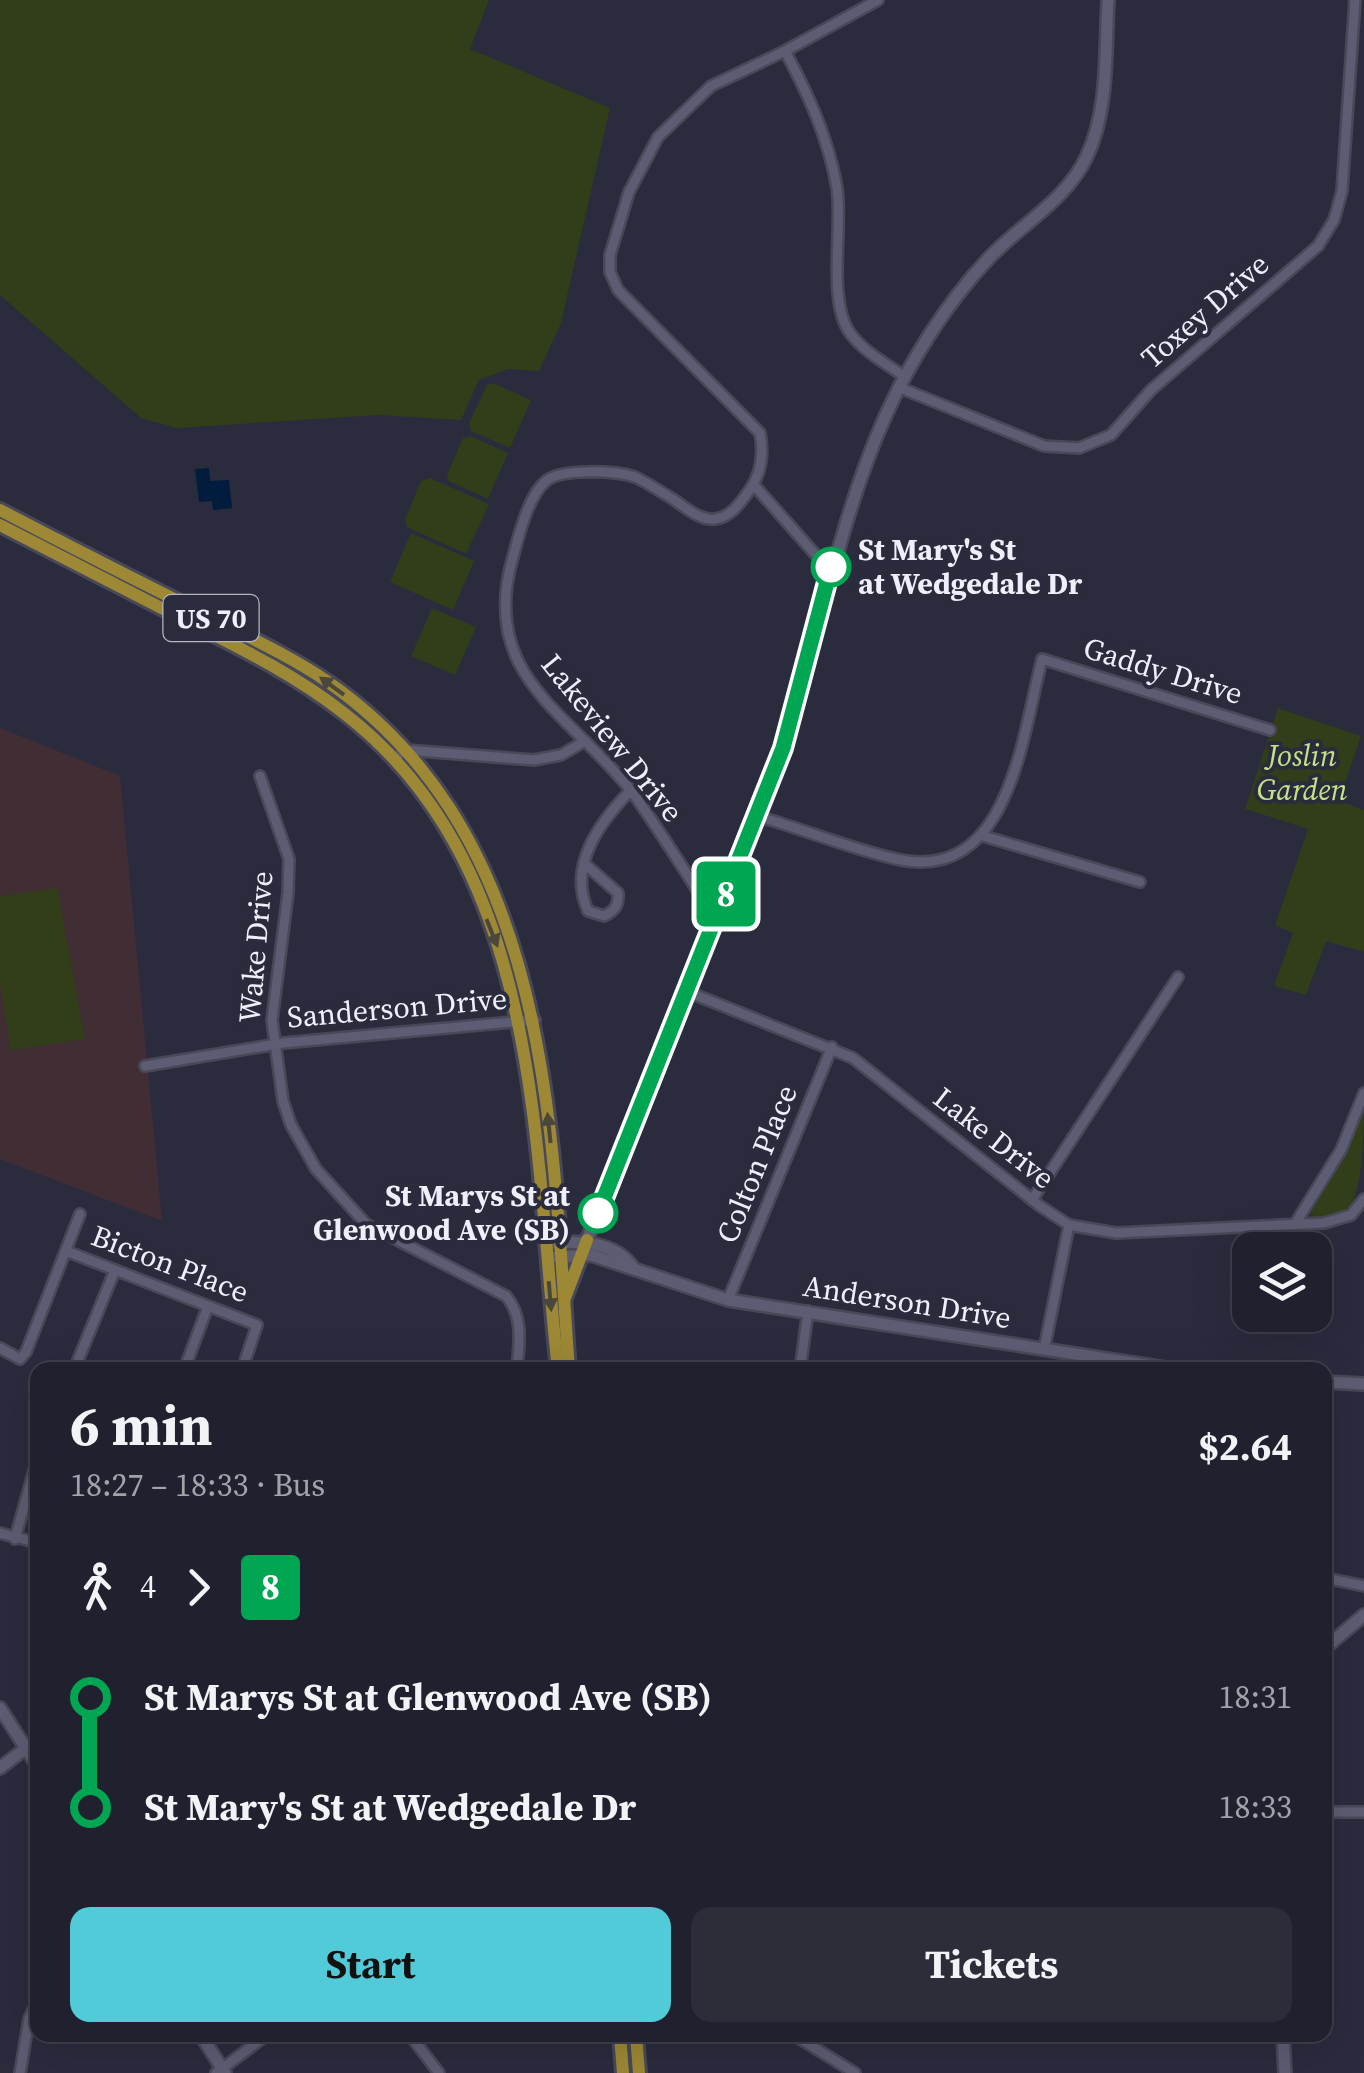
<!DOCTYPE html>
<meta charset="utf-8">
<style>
:root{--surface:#20202e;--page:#2d2d3a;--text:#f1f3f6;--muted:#a2a3aa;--line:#3d3e4a;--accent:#52cbd9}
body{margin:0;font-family:"Source Serif 4",serif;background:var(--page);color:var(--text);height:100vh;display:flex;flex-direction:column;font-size:38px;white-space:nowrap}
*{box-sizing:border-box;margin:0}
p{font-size:32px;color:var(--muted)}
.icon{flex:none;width:55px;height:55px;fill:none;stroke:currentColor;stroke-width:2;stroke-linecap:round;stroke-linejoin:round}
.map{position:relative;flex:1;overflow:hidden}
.drawer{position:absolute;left:30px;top:1362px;width:1302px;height:680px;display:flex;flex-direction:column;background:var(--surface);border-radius:20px;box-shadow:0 10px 40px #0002,0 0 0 2px var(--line)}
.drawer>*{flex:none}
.badge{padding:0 20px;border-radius:8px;font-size:35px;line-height:65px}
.buttons{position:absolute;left:1232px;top:1232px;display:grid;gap:20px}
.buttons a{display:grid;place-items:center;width:100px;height:100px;border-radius:20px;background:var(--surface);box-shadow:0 10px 40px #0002,0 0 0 2px var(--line);font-size:50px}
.map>.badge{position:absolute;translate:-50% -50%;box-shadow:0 0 0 5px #fff}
.legs{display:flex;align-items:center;gap:15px;height:110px;padding:0 40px;font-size:32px}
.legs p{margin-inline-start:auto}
.head{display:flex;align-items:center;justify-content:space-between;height:170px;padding:0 40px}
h1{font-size:55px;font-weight:700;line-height:75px}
.button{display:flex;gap:20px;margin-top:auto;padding:20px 40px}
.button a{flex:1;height:115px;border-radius:20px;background:var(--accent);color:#111;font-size:40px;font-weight:700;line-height:115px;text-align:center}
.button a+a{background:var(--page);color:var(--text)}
ul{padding:0 40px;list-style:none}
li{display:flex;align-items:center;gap:35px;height:110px;font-size:38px}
li i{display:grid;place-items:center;width:15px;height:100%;margin:0 12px;background:currentColor}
li i::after{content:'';width:25px;height:25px;margin:-12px;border:8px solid;border-radius:50%;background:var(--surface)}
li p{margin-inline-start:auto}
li:first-child i{background:linear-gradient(#0000 50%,currentColor 0)}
li:last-child i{background:linear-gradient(currentColor 50%,#0000 0)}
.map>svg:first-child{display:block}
.education{fill:#412e35}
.green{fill:#323d1a}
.water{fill:#021c3e}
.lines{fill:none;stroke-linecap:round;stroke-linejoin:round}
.street-casing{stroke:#484858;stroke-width:14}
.secondary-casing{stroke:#484858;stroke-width:16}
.primary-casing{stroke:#484858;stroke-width:18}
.street{stroke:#5c5d72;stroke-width:9}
.secondary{stroke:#5c5d72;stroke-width:11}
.primary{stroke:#9c8835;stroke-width:12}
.oneway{fill:#4c473b}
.line-1-casing{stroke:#fff;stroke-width:22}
.line-1{stroke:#00a651;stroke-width:15}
.stop-1-dot{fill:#fff;stroke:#00a651;stroke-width:5}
.labels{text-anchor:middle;stroke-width:8;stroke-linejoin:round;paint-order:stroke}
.shield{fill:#2a2b3d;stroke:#b4b4c3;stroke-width:2.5}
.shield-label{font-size:28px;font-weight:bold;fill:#efeffc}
.street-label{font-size:30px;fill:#efeffc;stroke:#2a2b3d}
.stop-label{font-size:30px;font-weight:bold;fill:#efeffc;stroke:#2a2b3d;text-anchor:start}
.park-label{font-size:30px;font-style:italic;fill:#c4e287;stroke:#2a2b3d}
</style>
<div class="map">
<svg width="1364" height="2073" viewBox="0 0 1364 2073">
<rect width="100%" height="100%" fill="#2a2b3d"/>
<!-- education -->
<path class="education" d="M0,728L120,776L162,1221L0,1159Z"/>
<!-- green -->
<g class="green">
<path d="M0,0H489L470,49L610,108L561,323L539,371L508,369L479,380L461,420L378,415L177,428L141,418L0,295Z"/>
<path d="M493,383L531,400L510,448L471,431L469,423L487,385Z"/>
<path d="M470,436L508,453L488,499L448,481L447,475L463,438Z"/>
<path d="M430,478L489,504L466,554L407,527L405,519L421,481Z"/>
<path d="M411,533L474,561L453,610L390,582Z"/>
<path d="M432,608L476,627L455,675L411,656Z"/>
<path d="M1278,708L1361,736L1339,801L1364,810V952L1326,941L1306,995L1274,986L1293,933L1275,925L1308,829L1245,809Z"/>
<path d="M57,888L85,1039L11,1050L0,984V896Z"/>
<path d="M1364,1104C1364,1133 1364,1210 1338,1219C1331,1220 1321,1219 1313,1219L1309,1211L1344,1157Z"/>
</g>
<!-- water -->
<path class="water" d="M209,468L210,481L229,480L232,508L213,510L212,501L199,502L195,469Z"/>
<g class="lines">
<defs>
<g id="street">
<path d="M785,51C809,96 828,137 837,188C843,227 827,301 850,333C863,351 886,364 904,376"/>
<path d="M898,387L1044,446L1079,448L1111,435L1151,390L1318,246L1334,220L1342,191L1355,0"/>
<path d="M754,485L830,571"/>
<path d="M394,758L406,750L534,760L561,755L585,741"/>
<path d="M260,776L289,859L288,893L272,1020L283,1101L291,1125L316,1169L366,1224L506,1296C524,1317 519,1344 517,1370"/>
<path d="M757,816C803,829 848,848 896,859C1009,885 1022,737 1042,659L1270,730"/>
<path d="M983,836L1140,882"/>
<path d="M585,864L618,893C619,906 614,911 604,916L588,911C567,865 601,821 630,791"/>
<path d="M716,919C688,877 662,833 632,792C571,713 478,677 513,557C519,535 528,496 546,481C561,468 617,471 635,477C646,482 658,490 668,496C682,504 698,521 715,519C731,517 740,503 749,491C762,473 764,454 760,433L618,290L610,272V255L629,192L658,137L711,86L785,51L878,0"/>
<path d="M688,992L853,1058L1040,1206L1069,1225L1116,1233L1324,1223L1351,1215L1364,1199"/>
<path d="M145,1066L283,1043L535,1020"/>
<path d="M1032,1200L1178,977"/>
<path d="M1295,1224L1341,1150L1364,1093"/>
<path d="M66,1251L257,1325L242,1370"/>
<path d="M728,1300L832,1047"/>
<path d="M0,1348L20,1359L26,1352L80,1214"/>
<path d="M1044,1350L1069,1225"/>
<path d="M74,1370L115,1270"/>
<path d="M184,1370L208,1306"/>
<path d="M800,1370L808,1311"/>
<path d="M0,1533L38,1543"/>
<path d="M15,1539L38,1456"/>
<path d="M1325,1578L1364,1586"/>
<path d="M1325,1812H1364"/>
<path d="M410,2035L439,2073"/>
<path d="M794,2035L855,2073"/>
<path d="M20,2073L29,2019L38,2000"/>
<path d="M216,2073L267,2035"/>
</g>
<g id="secondary">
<path d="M587,1240C648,1075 725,915 782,748C820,638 837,524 885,417C910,361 946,304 988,259C1020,225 1067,200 1087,156C1109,109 1105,51 1108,0"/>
<path d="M554,1243C581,1241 614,1242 632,1266"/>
<path d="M556,1257L591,1255L728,1300L1178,1370"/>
<path d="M1325,1382L1364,1384"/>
<path d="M1325,1648L1364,1615"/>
<path d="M0,1708L38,1767"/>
<path d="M0,1768L38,1739"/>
<path d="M201,2035L225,2073"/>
<path d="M1283,2035L1285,2073"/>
</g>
<g id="primary">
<path d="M0,510C65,544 130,577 196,610C240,633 287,654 328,682C552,838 551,1127 569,1370"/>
<path d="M0,525C59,555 117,585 175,615C234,645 293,673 345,714C543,868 533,1145 558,1370"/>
<path d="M565,1298L587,1240"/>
<path d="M620,2035L623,2073"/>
<path d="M636,2035L639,2073"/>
</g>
</defs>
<!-- street casing -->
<use href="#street" class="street-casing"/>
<!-- secondary casing -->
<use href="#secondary" class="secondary-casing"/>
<!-- primary casing -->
<use href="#primary" class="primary-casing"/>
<!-- street -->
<use href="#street" class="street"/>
<!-- secondary -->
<use href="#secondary" class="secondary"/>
<!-- primary -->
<use href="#primary" class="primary"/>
</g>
<!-- one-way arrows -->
<defs><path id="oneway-solid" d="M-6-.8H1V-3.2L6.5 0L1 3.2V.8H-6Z" transform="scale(2.5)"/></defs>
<g class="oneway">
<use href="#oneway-solid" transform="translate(332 686) rotate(-144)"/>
<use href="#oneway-solid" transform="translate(492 933) rotate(68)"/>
<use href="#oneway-solid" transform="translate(549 1128) rotate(-96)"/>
<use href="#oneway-solid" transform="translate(550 1296) rotate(85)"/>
</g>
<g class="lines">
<defs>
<path id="line-1" d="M598,1213L783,748L831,567"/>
</defs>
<!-- line-1 casing -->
<use href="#line-1" class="line-1-casing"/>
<!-- line-1 -->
<use href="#line-1" class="line-1"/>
</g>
<!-- markers -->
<g class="stop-1-dot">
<circle cx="831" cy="567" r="18"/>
<circle cx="598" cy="1213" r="18"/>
</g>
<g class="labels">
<!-- shield labels -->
<rect class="shield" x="163.5" y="595" width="95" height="46" rx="8"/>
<g class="shield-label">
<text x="211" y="628">US 70</text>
</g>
<!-- street labels -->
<g class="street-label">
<text transform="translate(1205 311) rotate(-41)" y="10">Toxey Drive</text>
<text transform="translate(1163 671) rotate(17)" y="10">Gaddy Drive</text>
<text transform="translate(612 738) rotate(51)" y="10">Lakeview Drive</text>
<text transform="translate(256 947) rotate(-85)" y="10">Wake Drive</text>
<text transform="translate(397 1008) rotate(-5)" y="10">Sanderson Drive</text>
<text transform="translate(994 1138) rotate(38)" y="10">Lake Drive</text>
<text transform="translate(757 1164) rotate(-68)" y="10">Colton Place</text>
<text transform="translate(170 1264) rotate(21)" y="10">Bicton Place</text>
<text transform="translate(907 1302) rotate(9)" y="10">Anderson Drive</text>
</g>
<!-- stop labels -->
<g class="stop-label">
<text x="858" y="560">St Mary's St<tspan x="858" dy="34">at Wedgedale Dr</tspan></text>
<text x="570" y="1206" text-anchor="end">St Marys St at<tspan x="570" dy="34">Glenwood Ave (SB)</tspan></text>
</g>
<!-- park labels -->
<g class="park-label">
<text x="1302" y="766">Joslin<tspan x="1302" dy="34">Garden</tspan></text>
</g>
</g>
</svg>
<div class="buttons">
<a><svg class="icon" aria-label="layers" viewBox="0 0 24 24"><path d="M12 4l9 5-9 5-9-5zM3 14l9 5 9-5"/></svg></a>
</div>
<b class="badge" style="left:726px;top:894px;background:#00a651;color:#fff">8</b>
<section class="drawer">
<div class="head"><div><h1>6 min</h1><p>18:27 – 18:33 · Bus</p></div><b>$2.64</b></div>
<div class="legs"><svg class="icon" aria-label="walk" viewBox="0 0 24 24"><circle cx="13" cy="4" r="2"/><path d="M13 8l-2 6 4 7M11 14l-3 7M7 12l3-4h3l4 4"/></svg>4<svg class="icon" aria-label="forward" viewBox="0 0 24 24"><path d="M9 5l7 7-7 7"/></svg><b class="badge" style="background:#00a651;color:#fff">8</b></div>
<ul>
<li><i style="color:#00a651"></i><b>St Marys St at Glenwood Ave (SB)</b><p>18:31</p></li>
<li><i style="color:#00a651"></i><b>St Mary's St at Wedgedale Dr</b><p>18:33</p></li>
</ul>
<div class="button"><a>Start</a><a>Tickets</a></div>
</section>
</div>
